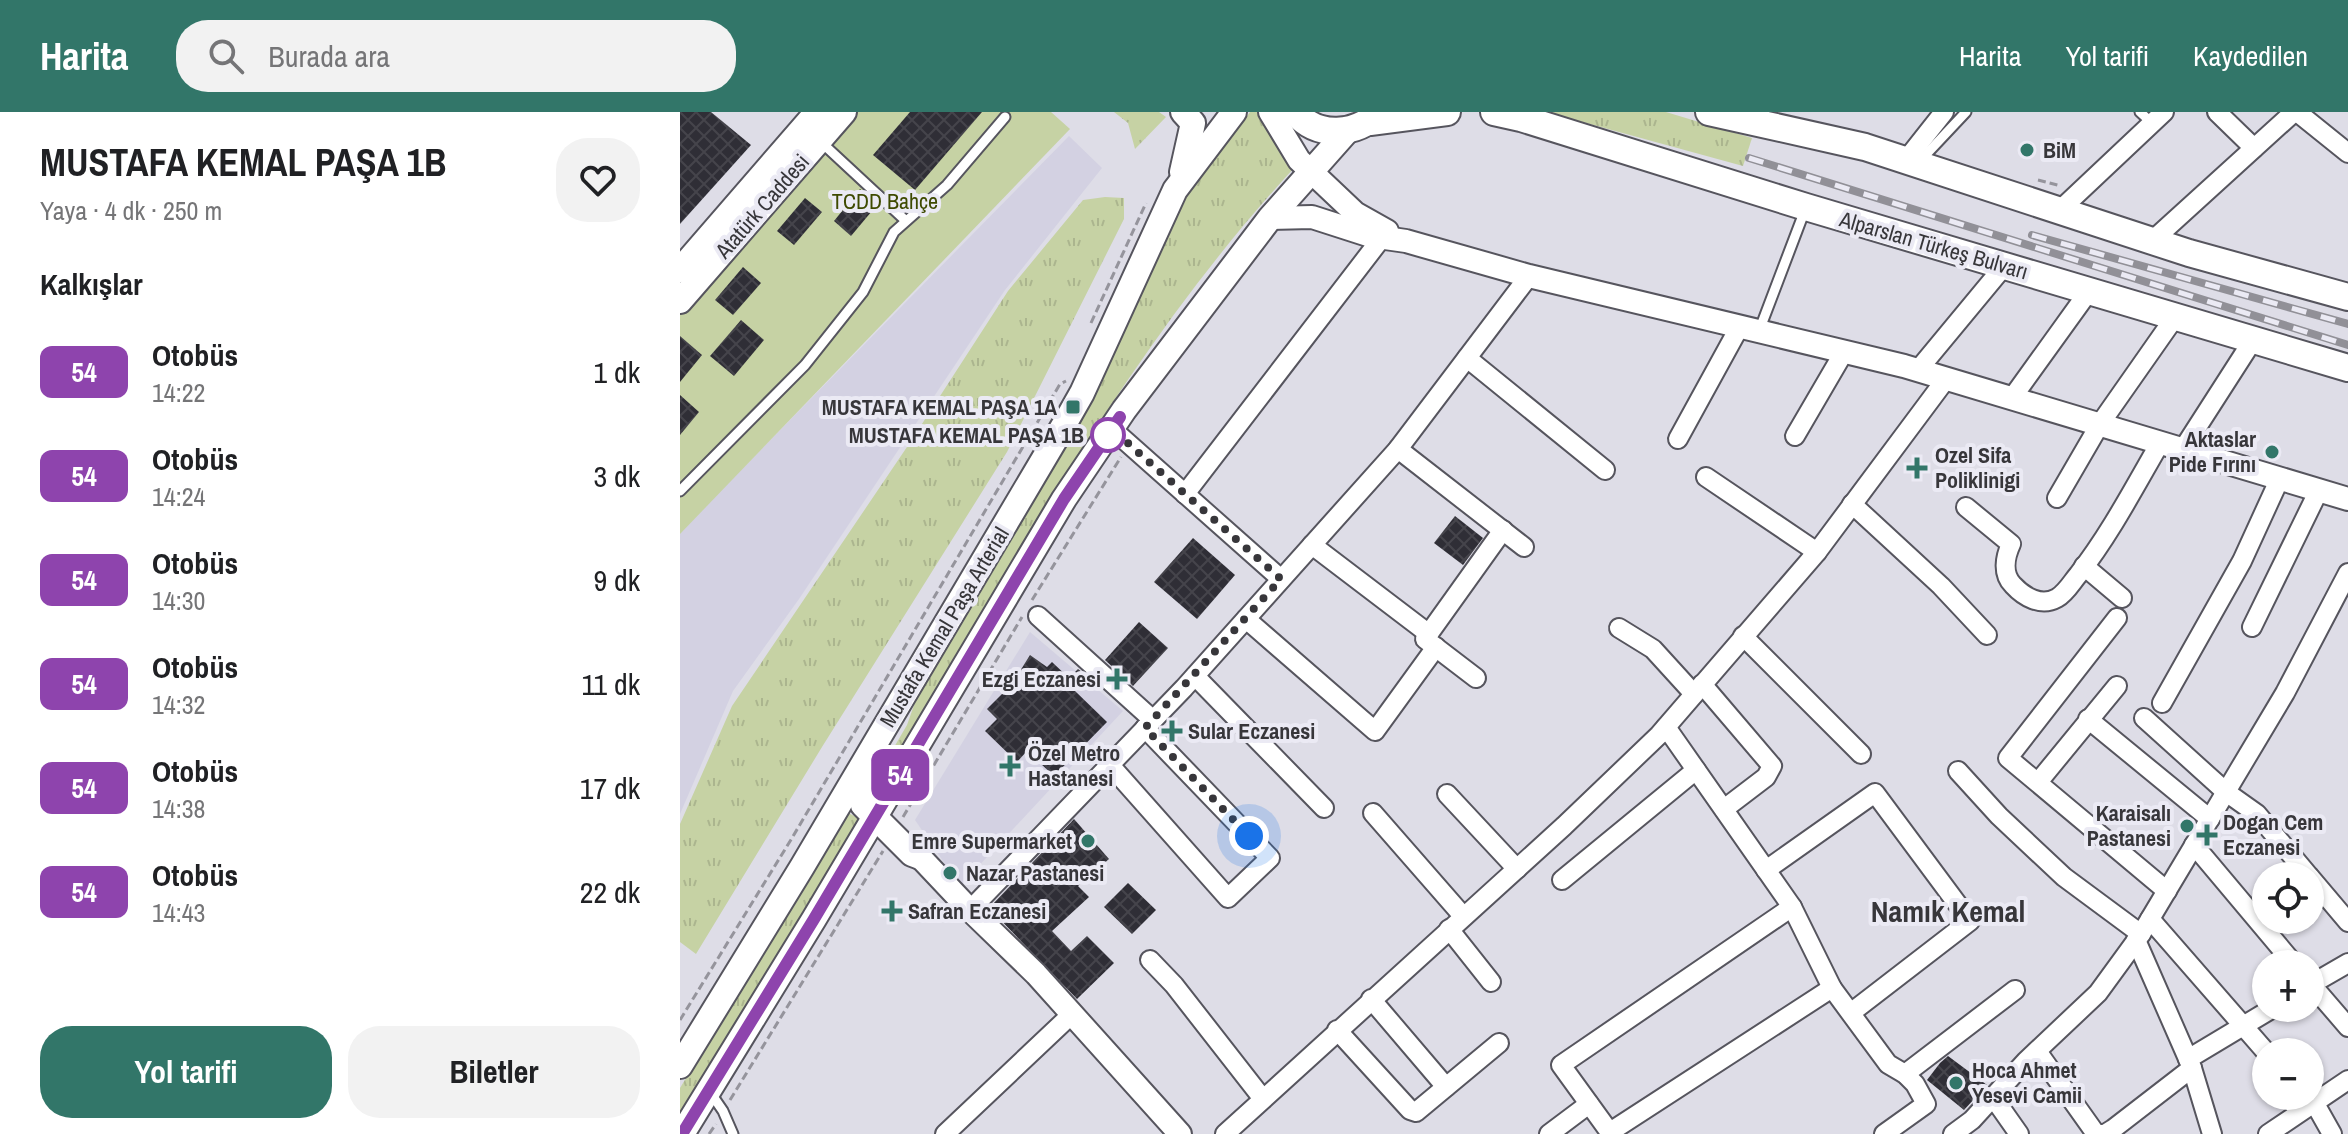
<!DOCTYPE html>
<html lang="tr">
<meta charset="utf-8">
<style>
:root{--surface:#fff;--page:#f2f2f2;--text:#202124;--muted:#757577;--accent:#327669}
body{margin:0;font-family:"Archivo Narrow",sans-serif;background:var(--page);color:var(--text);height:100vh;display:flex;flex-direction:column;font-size:30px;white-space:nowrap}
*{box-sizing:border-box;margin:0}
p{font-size:26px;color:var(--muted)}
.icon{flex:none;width:44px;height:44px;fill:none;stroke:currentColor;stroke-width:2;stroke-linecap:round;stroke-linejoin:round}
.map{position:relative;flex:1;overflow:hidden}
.side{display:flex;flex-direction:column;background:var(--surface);width:680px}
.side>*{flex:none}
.badge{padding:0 16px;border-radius:12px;font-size:28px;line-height:52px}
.tools{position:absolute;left:1572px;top:750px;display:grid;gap:16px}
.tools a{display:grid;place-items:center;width:72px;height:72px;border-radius:50%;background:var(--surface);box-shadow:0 2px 6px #0004;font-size:40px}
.you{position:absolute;width:40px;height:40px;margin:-20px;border:6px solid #fff;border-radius:50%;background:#1a73e8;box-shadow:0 0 0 12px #1a73e833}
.map>.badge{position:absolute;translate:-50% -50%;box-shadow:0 0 0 4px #fff}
h2{padding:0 40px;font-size:30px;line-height:72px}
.round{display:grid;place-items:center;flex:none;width:84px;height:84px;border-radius:32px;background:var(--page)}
.overview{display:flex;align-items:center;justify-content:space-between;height:136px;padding:0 40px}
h1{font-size:38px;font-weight:700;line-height:60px}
.button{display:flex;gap:16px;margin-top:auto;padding:16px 40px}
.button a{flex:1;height:92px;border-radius:32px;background:var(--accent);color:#fff;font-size:32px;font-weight:700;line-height:92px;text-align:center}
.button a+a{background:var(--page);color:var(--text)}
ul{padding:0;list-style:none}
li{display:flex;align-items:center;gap:24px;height:104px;padding:0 40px}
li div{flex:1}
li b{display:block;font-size:30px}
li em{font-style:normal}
li .badge{min-width:88px;font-weight:700;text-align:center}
header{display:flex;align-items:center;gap:48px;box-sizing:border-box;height:112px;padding:0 40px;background:var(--accent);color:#fff}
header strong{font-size:38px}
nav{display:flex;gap:44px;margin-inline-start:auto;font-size:28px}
.search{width:560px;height:72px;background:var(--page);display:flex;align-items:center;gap:20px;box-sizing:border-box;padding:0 28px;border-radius:32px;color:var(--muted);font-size:30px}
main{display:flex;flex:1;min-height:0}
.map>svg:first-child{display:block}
.built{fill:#d3d1e2}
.grass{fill:url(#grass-tufts)}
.garden{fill:#c6d2a4}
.building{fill:url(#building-cross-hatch)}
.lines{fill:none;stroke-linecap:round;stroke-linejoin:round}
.service-casing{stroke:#56555e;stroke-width:13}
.minor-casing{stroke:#56555e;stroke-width:22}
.tertiary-casing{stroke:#56555e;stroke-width:26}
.secondary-casing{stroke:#56555e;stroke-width:28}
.primary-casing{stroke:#56555e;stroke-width:30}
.path{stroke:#95949c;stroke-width:3;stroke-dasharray:8 4;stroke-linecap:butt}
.service{stroke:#fff;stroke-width:9}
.minor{stroke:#fff;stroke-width:18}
.tertiary{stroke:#fff;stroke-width:22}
.secondary{stroke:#fff;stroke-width:24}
.primary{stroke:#fff;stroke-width:26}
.rail-casing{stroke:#919097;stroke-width:8}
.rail{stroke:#ebeaf4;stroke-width:5;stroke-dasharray:15;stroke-linecap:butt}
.line-casing{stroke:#fff;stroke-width:18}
.line{stroke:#8e44ad;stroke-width:12}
.walk{stroke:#37363a;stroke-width:8;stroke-dasharray:0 14.4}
.poi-dot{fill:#327669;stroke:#ebeaf4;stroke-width:3}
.stop-dot{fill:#fff;stroke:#8e44ad;stroke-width:4}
.labels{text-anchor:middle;stroke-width:8;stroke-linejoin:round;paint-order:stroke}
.poi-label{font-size:22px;font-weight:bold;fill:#37363a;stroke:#ebeaf4;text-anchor:start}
.park-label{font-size:22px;fill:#3e4a00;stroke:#ebeaf4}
.street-label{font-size:22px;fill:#37363a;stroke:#ebeaf4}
.stop-label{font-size:22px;font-weight:bold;fill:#37363a;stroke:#ebeaf4;text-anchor:end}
.district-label{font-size:30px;font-weight:bold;fill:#37363a;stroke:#ebeaf4}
</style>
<header>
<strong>Harita</strong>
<div class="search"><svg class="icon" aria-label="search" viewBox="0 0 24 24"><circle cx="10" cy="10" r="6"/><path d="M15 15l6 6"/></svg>Burada ara</div>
<nav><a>Harita</a><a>Yol tarifi</a><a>Kaydedilen</a></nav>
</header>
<main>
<section class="side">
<div class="overview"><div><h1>MUSTAFA KEMAL PAŞA 1B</h1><p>Yaya · 4 dk · 250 m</p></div><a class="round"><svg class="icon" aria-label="heart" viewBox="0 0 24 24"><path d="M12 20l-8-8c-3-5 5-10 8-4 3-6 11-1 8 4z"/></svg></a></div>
<h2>Kalkışlar</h2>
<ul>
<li><span class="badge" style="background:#8e44ad;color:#fff">54</span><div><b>Otobüs</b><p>14:22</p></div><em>1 dk</em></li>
<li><span class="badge" style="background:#8e44ad;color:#fff">54</span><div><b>Otobüs</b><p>14:24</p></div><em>3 dk</em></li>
<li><span class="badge" style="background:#8e44ad;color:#fff">54</span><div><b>Otobüs</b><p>14:30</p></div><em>9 dk</em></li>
<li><span class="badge" style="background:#8e44ad;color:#fff">54</span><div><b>Otobüs</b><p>14:32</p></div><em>11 dk</em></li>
<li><span class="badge" style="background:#8e44ad;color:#fff">54</span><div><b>Otobüs</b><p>14:38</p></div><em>17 dk</em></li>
<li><span class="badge" style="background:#8e44ad;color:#fff">54</span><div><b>Otobüs</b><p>14:43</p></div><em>22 dk</em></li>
</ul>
<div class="button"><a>Yol tarifi</a><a>Biletler</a></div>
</section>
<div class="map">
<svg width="1668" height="1022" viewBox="0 0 1668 1022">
<defs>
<pattern id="grass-tufts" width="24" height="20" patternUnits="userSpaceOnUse" patternTransform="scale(2)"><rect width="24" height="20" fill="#c6d2a4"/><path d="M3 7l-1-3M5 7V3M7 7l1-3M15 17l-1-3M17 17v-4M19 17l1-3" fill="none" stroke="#abb58e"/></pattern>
<pattern id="building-cross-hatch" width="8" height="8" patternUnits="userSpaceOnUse" patternTransform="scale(2)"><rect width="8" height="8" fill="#2f2e36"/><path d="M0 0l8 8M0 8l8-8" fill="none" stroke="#45444b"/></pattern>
</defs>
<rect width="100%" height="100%" fill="#dedde7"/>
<!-- built -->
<g class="built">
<path d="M389,24L422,56L325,178L119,487L53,579L0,702V420Z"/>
<path d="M350,520L443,599L280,774L235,708Z"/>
</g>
<!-- grass -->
<g class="grass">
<path d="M434,0H479L486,5L455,37L448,11Z"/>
<path d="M570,0H581L614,56C445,239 326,464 199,677L192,673L227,613L239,579L382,340L427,257L509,80Z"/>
<path d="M866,0H986L1072,26L1063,54Z"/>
<path d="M425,85L444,86V107L327,340L142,635L16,842L0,830V712L52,594L229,332L328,179L403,88Z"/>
<path d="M168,701L181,707L0,1004V976Z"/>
</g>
<!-- garden -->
<path class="garden" d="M171,0H371L390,17L0,422V198Z"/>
<!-- building -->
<g class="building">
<path d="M0,0H31L71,33L0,112Z"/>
<path d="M230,0H302L235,78L193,43Z"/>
<path d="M180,77L197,93L171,124L154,109Z"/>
<path d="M125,86L142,100L114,133L97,119Z"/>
<path d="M63,155L81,171L53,203L35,188Z"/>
<path d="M61,208L84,228L54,264L30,244Z"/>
<path d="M0,224L22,243L0,270Z"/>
<path d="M0,283L19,300L0,323Z"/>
<path d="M775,404L803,426L783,453L754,431Z"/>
<path d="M513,426L555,463L517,507L474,470Z"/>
<path d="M459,510L488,536L453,574L425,548Z"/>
<path d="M350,543L367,555L372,550L389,566L398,557L407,564L394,578L427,610L374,664L347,639L337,650L305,619L317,607L307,597L332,572Z"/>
<path d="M394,707L429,747L398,774L409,785L372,819L391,839L407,824L434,851L397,887L309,796Z"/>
<path d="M448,771L476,798L452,822L424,795Z"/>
<path d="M1268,944L1307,973L1284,998L1247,968L1260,951Z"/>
</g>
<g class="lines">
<defs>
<g id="service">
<path d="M1460,0L1472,11"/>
<path d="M142,31L225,108"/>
<path d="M1239,50L1286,0"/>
<path d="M1079,219L1125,98"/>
<path d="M0,379L125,253L183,180L214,120L267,73L325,5"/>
<path d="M30,980L43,999L53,1022"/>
</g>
<g id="minor">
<path d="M1537,0L1574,36"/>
<path d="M1617,0L1668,41"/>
<path d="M1226,48L1264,0"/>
<path d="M1380,98L1484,0"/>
<path d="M1472,129L1614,0"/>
<path d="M787,246L925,358"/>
<path d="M1238,258L1325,153"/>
<path d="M1332,286L1409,179"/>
<path d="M432,317L601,467"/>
<path d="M1115,324L1164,240"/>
<path d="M998,327L1060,214"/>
<path d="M718,337L844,435"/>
<path d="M1503,337L1573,228"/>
<path d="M1026,365L1137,440"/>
<path d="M505,382L707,119"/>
<path d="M1377,386L1420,312L1495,205"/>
<path d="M1172,392L1261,474L1307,523"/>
<path d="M1286,395L1331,432C1325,445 1322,462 1333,473C1344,485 1361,495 1377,486C1386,481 1392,470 1398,463C1430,422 1454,376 1480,331"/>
<path d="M632,433L749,522"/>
<path d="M1404,454L1442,486"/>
<path d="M358,504L473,608"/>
<path d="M1437,506L1328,646L1487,779"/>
<path d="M566,507L695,619L756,535"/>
<path d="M1572,515L1639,378"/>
<path d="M939,516L973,537L1014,582"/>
<path d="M1063,524L1181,642"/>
<path d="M515,564L644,696"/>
<path d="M796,566L745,527L823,418"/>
<path d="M1022,572L1092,654L1086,665L1044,697"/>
<path d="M1482,591L1562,449L1600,366"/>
<path d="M1464,606L1546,680L1577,702L1629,764"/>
<path d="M1408,607L1530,707"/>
<path d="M986,615L1112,795L1152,876L1208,952L1225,962L1235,972L1246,992L1204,1022"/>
<path d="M430,653L548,786L590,746L465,616"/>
<path d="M1278,659L1319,704L1384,765L1461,822"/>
<path d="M1359,669L1437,574"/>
<path d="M767,682L837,757"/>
<path d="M693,701L783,804"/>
<path d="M1514,733L1614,852"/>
<path d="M1086,758L1195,681L1290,809L1172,900"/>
<path d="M1630,765L1668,810"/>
<path d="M882,768L1016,658"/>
<path d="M290,798L504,576L718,337L849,164"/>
<path d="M1470,807L1586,940"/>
<path d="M769,817L811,870"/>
<path d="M1456,828L1512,956L1532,1022"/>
<path d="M470,848L494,873L583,987"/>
<path d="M1630,871L1668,915"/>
<path d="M1630,873L1668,851"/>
<path d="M691,887L766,975"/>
<path d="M657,918L730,998L736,1000L819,931"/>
<path d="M1357,939L1416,1022H1425L1433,1017L1512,956"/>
<path d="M1508,947L1593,896"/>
<path d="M1225,962L1335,878"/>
<path d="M1313,985L1339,1022"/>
<path d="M1634,990L1652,1022"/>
<path d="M930,1020L1152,876"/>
<path d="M265,1022L392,902"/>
<path d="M545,1022L884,714L979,623L1137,440L1266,267"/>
<path d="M869,1022L909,992"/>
<path d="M931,1022L881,953L1112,795"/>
<path d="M1273,1022L1292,1008L1346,949L1418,881L1461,822L1605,581L1668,461"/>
<path d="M1588,1022L1668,968"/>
</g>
<g id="tertiary">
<path d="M590,0L619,48L675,101L707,119"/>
<path d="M590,106L632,105L691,124L726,129L849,164L1224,254L1668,387"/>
<path d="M240,745L290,798L356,862L500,1022"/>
</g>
<g id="secondary">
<path d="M502,60L513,11L503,0"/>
<path d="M0,158L137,0"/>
<path d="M0,189L164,0"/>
<path d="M203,647L189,671L183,693L232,742L240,745"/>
<path d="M0,954L122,755L385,311L402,281L495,78L554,0"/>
<path d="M2,1022L134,807L384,387L444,298L590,106L668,18"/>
</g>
<g id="primary">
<path d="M615,0C638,27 676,23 700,0"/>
<path d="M814,0L841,6L1126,95L1668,256"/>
<path d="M1029,0L1185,35L1509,141L1668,185"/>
<path d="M690,10L767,0"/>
</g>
</defs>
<!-- service casing -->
<use href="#service" class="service-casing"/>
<!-- minor casing -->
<use href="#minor" class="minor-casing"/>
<!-- tertiary casing -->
<use href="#tertiary" class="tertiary-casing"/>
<!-- secondary casing -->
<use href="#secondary" class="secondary-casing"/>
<!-- primary casing -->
<use href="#primary" class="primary-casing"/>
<!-- path -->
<g class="path">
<path d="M1358,68L1381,74"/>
<path d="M411,211L466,91"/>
<path d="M352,488L441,345"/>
<path d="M223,705L342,505"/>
<path d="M0,908L112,726L380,272L386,269"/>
<path d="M50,988L203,739"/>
<path d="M29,1022L36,1012"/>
</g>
<!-- service -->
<use href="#service" class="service"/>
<!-- minor -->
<use href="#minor" class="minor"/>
<!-- tertiary -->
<use href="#tertiary" class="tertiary"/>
<!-- secondary -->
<use href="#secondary" class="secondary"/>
<!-- primary -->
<use href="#primary" class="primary"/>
<defs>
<g id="rail">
<path d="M1069,46L1668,233"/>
<path d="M1352,123L1668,212"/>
</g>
</defs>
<!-- rail casing -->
<use href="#rail" class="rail-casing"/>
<!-- rail -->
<use href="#rail" class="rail"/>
</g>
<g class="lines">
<defs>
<path id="line" d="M2,1022L134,807L384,387L440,305"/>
</defs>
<!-- line casing -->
<use href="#line" class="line-casing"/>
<!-- line -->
<use href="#line" class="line"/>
<!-- walk -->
<path class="walk" d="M428,323L432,317L601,467L465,616L569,724"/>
</g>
<!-- markers -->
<g class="poi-dot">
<circle cx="1347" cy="38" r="8"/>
<rect x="385" y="287" width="16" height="16" rx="4"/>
<circle cx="1592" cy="340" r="8"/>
<path d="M1233 344h8v8h8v8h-8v8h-8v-8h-8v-8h8z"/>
<path d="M433 555h8v8h8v8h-8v8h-8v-8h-8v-8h8z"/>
<path d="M488 607h8v8h8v8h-8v8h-8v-8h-8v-8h8z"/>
<path d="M326 642h8v8h8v8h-8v8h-8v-8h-8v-8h8z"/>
<circle cx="1507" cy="714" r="8"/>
<path d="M1523 711h8v8h8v8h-8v8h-8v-8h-8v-8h8z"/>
<circle cx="408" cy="729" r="8"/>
<circle cx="270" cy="761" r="8"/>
<path d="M208 787h8v8h8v8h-8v8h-8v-8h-8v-8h8z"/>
<circle cx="1276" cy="971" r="8"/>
</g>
<circle class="stop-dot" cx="428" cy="323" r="16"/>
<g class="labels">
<!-- poi labels -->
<g class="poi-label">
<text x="1363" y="46">BiM</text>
<text x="377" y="303" text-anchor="end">MUSTAFA KEMAL PAŞA 1A</text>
<text x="1576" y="335" text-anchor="end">Aktaslar<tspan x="1576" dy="25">Pide Fırını</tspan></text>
<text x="1255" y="351">Ozel Sifa<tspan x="1255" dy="25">Poliklinigi</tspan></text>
<text x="421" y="575" text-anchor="end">Ezgi Eczanesi</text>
<text x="508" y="627">Sular Eczanesi</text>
<text x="348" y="649">Özel Metro<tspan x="348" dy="25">Hastanesi</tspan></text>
<text x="1491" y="709" text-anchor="end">Karaisalı<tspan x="1491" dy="25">Pastanesi</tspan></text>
<text x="1543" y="718">Dogan Cem<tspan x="1543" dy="25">Eczanesi</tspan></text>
<text x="392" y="737" text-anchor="end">Emre Supermarket</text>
<text x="286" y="769">Nazar Pastanesi</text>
<text x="228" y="807">Safran Eczanesi</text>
<text x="1292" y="966">Hoca Ahmet<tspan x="1292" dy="25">Yesevi Camii</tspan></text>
</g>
<!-- park labels -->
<g class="park-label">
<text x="205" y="97">TCDD Bahçe</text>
</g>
<!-- street labels -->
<g class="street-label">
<text transform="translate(82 94) rotate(-49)" y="8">Atatürk Caddesi</text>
<text transform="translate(1254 133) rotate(16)" y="8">Alparslan Türkeş Bulvarı</text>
<text transform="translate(264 515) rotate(-59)" y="8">Mustafa Kemal Paşa Arterial</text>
</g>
<!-- stop labels -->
<g class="stop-label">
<text x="404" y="331">MUSTAFA KEMAL PAŞA 1B</text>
</g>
<!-- district labels -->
<g class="district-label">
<text x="1268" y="810">Namık Kemal</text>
</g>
</g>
</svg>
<div class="tools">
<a><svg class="icon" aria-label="locate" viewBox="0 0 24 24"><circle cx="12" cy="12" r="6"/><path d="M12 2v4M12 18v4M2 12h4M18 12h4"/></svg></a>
<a>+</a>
<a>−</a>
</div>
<div class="you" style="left:569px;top:724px"></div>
<b class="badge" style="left:220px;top:663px;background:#8e44ad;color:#fff">54</b>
</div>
</main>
